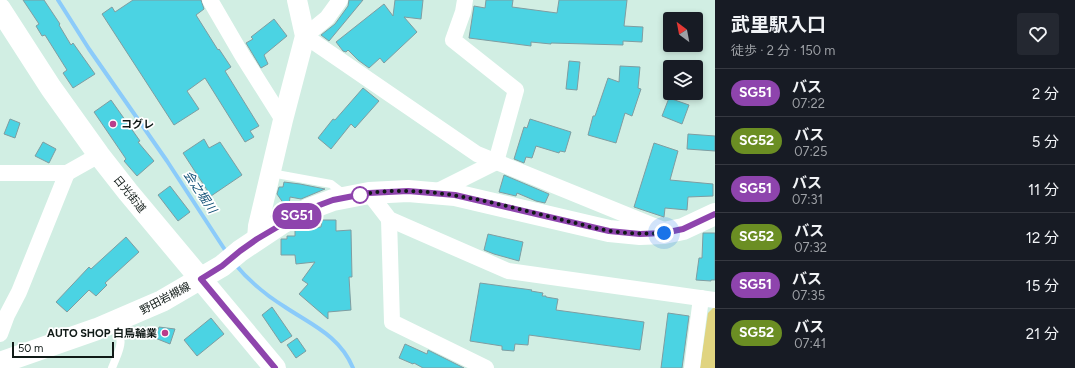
<!DOCTYPE html>
<html lang="ja">
<meta charset="utf-8">
<style>
:root{--surface:#171b24;--page:#242831;--text:#f1f3f6;--muted:#9ea1a6;--line:#363941}
body{margin:0;font-family:Figtree,"Noto Sans JP",sans-serif;background:var(--page);color:var(--text);height:100vh;display:flex;flex-direction:column;font-size:15px;white-space:nowrap}
*{box-sizing:border-box;margin:0}
p{font-size:13px;color:var(--muted)}
.icon{flex:none;width:22px;height:22px;fill:none;stroke:currentColor;stroke-width:2;stroke-linecap:round;stroke-linejoin:round}
.map{position:relative;flex:1;overflow:hidden}
.drawer{display:flex;flex-direction:column;background:var(--surface);width:360px}
.drawer>*{flex:none}
.badge{padding:0 8px;border-radius:13px;font-size:14px;line-height:26px}
.needle{width:26px;rotate:328deg}
.tools{position:absolute;left:663px;top:12px;display:grid;gap:8px}
.tools a{display:grid;place-items:center;width:40px;height:40px;border-radius:4px;background:var(--surface);box-shadow:0 2px 6px #0003;font-size:20px}
.scale{position:absolute;left:12px;bottom:10px;width:102px;box-sizing:border-box;padding-left:4px;border:2px solid #101a17;border-top:0;font-size:11px;line-height:14px;white-space:nowrap;color:#101a17;-webkit-text-stroke:3px #fff;paint-order:stroke}
.you{position:absolute;width:20px;height:20px;margin:-10px;border:3px solid #fff;border-radius:50%;background:#1a73e8;box-shadow:0 0 0 6px #1a73e833}
.map>.badge{position:absolute;translate:-50% -50%;box-shadow:0 0 0 2px #fff}
.round{display:grid;place-items:center;flex:none;width:42px;height:42px;border-radius:4px;background:var(--page)}
.head{display:flex;align-items:center;justify-content:space-between;height:68px;padding:0 16px}
h1{font-size:19px;font-weight:700;line-height:30px}
ul{padding:0;list-style:none}
li{display:flex;align-items:center;gap:12px;height:48px;padding:0 16px;border-top:1px solid var(--line)}
li div{flex:1}
li b{display:block;font-size:15px}
li em{font-style:normal}
li .badge{min-width:44px;font-weight:700;text-align:center}
main{display:flex;flex:1;min-height:0}
.map>svg:first-child{display:block}
.green{fill:#e0d480}
.lines{fill:none;stroke-linecap:round;stroke-linejoin:round}
.stream{stroke:#8bcbfa;stroke-width:4}
.building{fill:#4bd3e3;stroke:#7f9da1}
.service{stroke:#fff;stroke-width:8}
.minor{stroke:#fff;stroke-width:16}
.tertiary{stroke:#fff;stroke-width:20}
.primary{stroke:#fff;stroke-width:22}
.trunk{stroke:#fff;stroke-width:22}
.line-casing{stroke:#fff;stroke-width:9}
.line{stroke:#8e44ad;stroke-width:6}
.walk{stroke:#101a17;stroke-width:4;stroke-dasharray:0 7.2}
.poi-dot{fill:#ba3d8b;stroke:#fff;stroke-width:1.5}
.stop-dot{fill:#fff;stroke:#8e44ad;stroke-width:2}
.labels{text-anchor:middle;stroke-width:3.5;stroke-linejoin:round;paint-order:stroke}
.poi-label{font-size:11px;font-weight:bold;fill:#101a17;stroke:#fff;text-anchor:start}
.street-label{font-size:11px;fill:#101a17;stroke:#fff}
.water-label{font-size:12px;font-style:italic;fill:#0d4e74;stroke:#fff}
</style>
<main>
<div class="map">
<svg width="715" height="368" viewBox="0 0 715 368">
<rect width="100%" height="100%" fill="#d1eee3"/>
<!-- green -->
<path class="green" d="M715,306V368H700L708,313Z"/>
<g class="lines">
<!-- stream -->
<g class="stream">
<path d="M58,0L89,49L167,161L227,253"/>
<path d="M234,263C248,280 267,296 285,307C312,325 340,336 353,368"/>
</g>
</g>
<!-- building -->
<g class="building">
<path d="M23,0H44L60,24L59,25L71,45L73,43L95,74L73,88L63,73L67,70L45,35L42,36L36,26L39,24Z"/>
<path d="M133,0H201L204,9L196,15L218,50L219,49L231,67L225,71L259,126L250,131L254,137L245,142L205,78L187,91L199,109L174,125L102,14L112,7L115,12Z"/>
<path d="M349,0H363L329,41L321,35L335,24L348,6Z"/>
<path d="M395,0H423L421,19L404,17L417,32L384,63L380,58L369,68L358,60L348,50L346,52L343,51L336,42L384,4L393,16Z"/>
<path d="M486,0H513L512,7L557,13L559,0H627L624,26L643,27L642,42L623,41V45L551,43V44L531,42V46L469,38L474,6L485,8Z"/>
<path d="M274,19L287,36L264,55L268,64L261,68L246,43L253,39L251,37Z"/>
<path d="M569,61L580,62L577,90L566,89Z"/>
<path d="M620,66L640,67L638,88L641,89L632,116L625,113L616,143L588,135L593,116H595L608,78L619,82Z"/>
<path d="M363,88L379,101L355,128L351,124L331,149L318,138L333,119L335,120Z"/>
<path d="M669,98L689,105L682,124L662,116Z"/>
<path d="M111,100L140,141L138,142L154,161L137,176L124,161L126,159L94,112Z"/>
<path d="M10,119L20,123L15,138L4,134Z"/>
<path d="M530,119L571,132L565,152L560,151L559,153L536,146L532,158L526,157L524,163L514,159L524,127L527,128Z"/>
<path d="M688,134L715,136V151L687,149Z"/>
<path d="M204,139L209,148L220,142L242,175L211,196L183,153Z"/>
<path d="M43,142L56,149L49,163L35,156Z"/>
<path d="M654,143L678,151L670,180L713,184V196L688,197L687,210L665,208L664,217L634,207Z"/>
<path d="M504,175L549,194L545,203L536,201L517,193L516,196L499,192Z"/>
<path d="M284,182L300,184L325,189L301,199L290,197L289,205L286,207L277,194L279,187H283Z"/>
<path d="M170,186L190,212L178,221L158,195Z"/>
<path d="M322,220H336V231L351,230L352,277H349L351,310L328,312V319L299,294L308,284L302,280L315,262L296,264L295,255H281V239H287V236H295V230L297,229L321,227Z"/>
<path d="M703,233H715V280H711V281L696,280L699,258H702Z"/>
<path d="M488,234L523,242L519,261L494,254L484,250Z"/>
<path d="M126,237L139,252L105,283L107,285L96,296L89,290L67,312L56,302L89,267L91,269Z"/>
<path d="M480,283L532,290L531,291L543,293L542,296H546V297L558,299L556,310L644,322L640,350L529,335L528,345L515,344L514,351L502,350V346L470,341Z"/>
<path d="M272,307L292,336L281,343L262,315Z"/>
<path d="M668,313L689,316L682,368H661Z"/>
<path d="M211,318L224,334L197,356L184,340Z"/>
<path d="M159,327L175,329L170,344L155,338Z"/>
<path d="M297,338L306,351L296,358L287,345Z"/>
<path d="M405,344L427,354L428,350L464,368H423L414,363L413,364L399,358Z"/>
</g>
<g class="lines">
<!-- service -->
<g class="service">
<path d="M271,173L331,184L344,194"/>
<path d="M112,368C120,347 125,344 115,322"/>
</g>
<!-- minor -->
<g class="minor">
<path d="M210,0L242,55L283,120"/>
<path d="M340,0L327,18L305,36L477,154L666,231"/>
<path d="M0,173H67L99,155"/>
<path d="M369,193L389,219L508,271L715,300"/>
<path d="M434,193L496,162L516,90L453,40L463,12L465,0"/>
<path d="M389,219L392,322L486,368"/>
<path d="M0,334L7,315L19,292L67,173"/>
<path d="M692,368L701,298"/>
</g>
<!-- tertiary -->
<path class="tertiary" d="M257,239L258,226L283,120L305,36L297,0"/>
<!-- primary -->
<path class="primary" d="M0,363L97,329L162,301L222,266L240,251L282,223L309,209L333,200L369,193L408,191L455,195L609,231L640,234L664,233L683,229L715,214"/>
<!-- trunk -->
<path class="trunk" d="M0,9L51,88L99,155L128,192L275,368"/>
</g>
<g class="lines">
<defs>
<path id="line" d="M275,368L201,279L222,266L240,251L257,239L296,216L309,209L333,200L369,193L408,191L455,195L609,231L640,234L664,233L683,229L715,214"/>
</defs>
<!-- line casing -->
<use href="#line" class="line-casing"/>
<!-- line -->
<use href="#line" class="line"/>
<!-- walk -->
<path class="walk" d="M360,195H358C428,181 503,206 571,222C584,225 597,229 610,231C628,234 646,234 664,233"/>
</g>
<!-- markers -->
<g class="poi-dot">
<circle cx="113" cy="124" r="4"/>
<circle cx="165" cy="333" r="4"/>
</g>
<circle class="stop-dot" cx="360" cy="195" r="8"/>
<g class="labels">
<!-- poi labels -->
<g class="poi-label">
<text x="121" y="128">コグレ</text>
<text x="157" y="337" text-anchor="end">AUTO SHOP 白鳥輪業</text>
</g>
<!-- street labels -->
<g class="street-label">
<text transform="translate(130 194) rotate(51)" y="4">日光街道</text>
<text transform="translate(165 298) rotate(-28)" y="4">野田岩槻線</text>
</g>
<!-- water labels -->
<g class="water-label">
<text transform="translate(200 192) rotate(56)" y="4">会之堀川</text>
</g>
</g>
</svg>
<div class="tools">
<a><svg class="needle" viewBox="-14 -14 28 28"><path d="M0-13l5 13h-10z" fill="#e53935"/><path d="M0 13l5-13h-10z" fill="#9ea1a6"/></svg></a>
<a><svg class="icon" aria-label="layers" viewBox="0 0 24 24"><path d="M12 4l9 5-9 5-9-5zM3 14l9 5 9-5"/></svg></a>
</div>
<div class="scale">50 m</div>
<div class="you" style="left:664px;top:233px"></div>
<b class="badge" style="left:297px;top:216px;background:#8e44ad;color:#fff">SG51</b>
</div>
<section class="drawer">
<div class="head"><div><h1>武里駅入口</h1><p>徒歩 · 2 分 · 150 m</p></div><a class="round"><svg class="icon" aria-label="heart" viewBox="0 0 24 24"><path d="M12 20l-8-8c-3-5 5-10 8-4 3-6 11-1 8 4z"/></svg></a></div>
<ul>
<li><span class="badge" style="background:#8e44ad;color:#fff">SG51</span><div><b>バス</b><p>07:22</p></div><em>2 分</em></li>
<li><span class="badge" style="background:#6b8e23;color:#fff">SG52</span><div><b>バス</b><p>07:25</p></div><em>5 分</em></li>
<li><span class="badge" style="background:#8e44ad;color:#fff">SG51</span><div><b>バス</b><p>07:31</p></div><em>11 分</em></li>
<li><span class="badge" style="background:#6b8e23;color:#fff">SG52</span><div><b>バス</b><p>07:32</p></div><em>12 分</em></li>
<li><span class="badge" style="background:#8e44ad;color:#fff">SG51</span><div><b>バス</b><p>07:35</p></div><em>15 分</em></li>
<li><span class="badge" style="background:#6b8e23;color:#fff">SG52</span><div><b>バス</b><p>07:41</p></div><em>21 分</em></li>
</ul>
</section>
</main>
